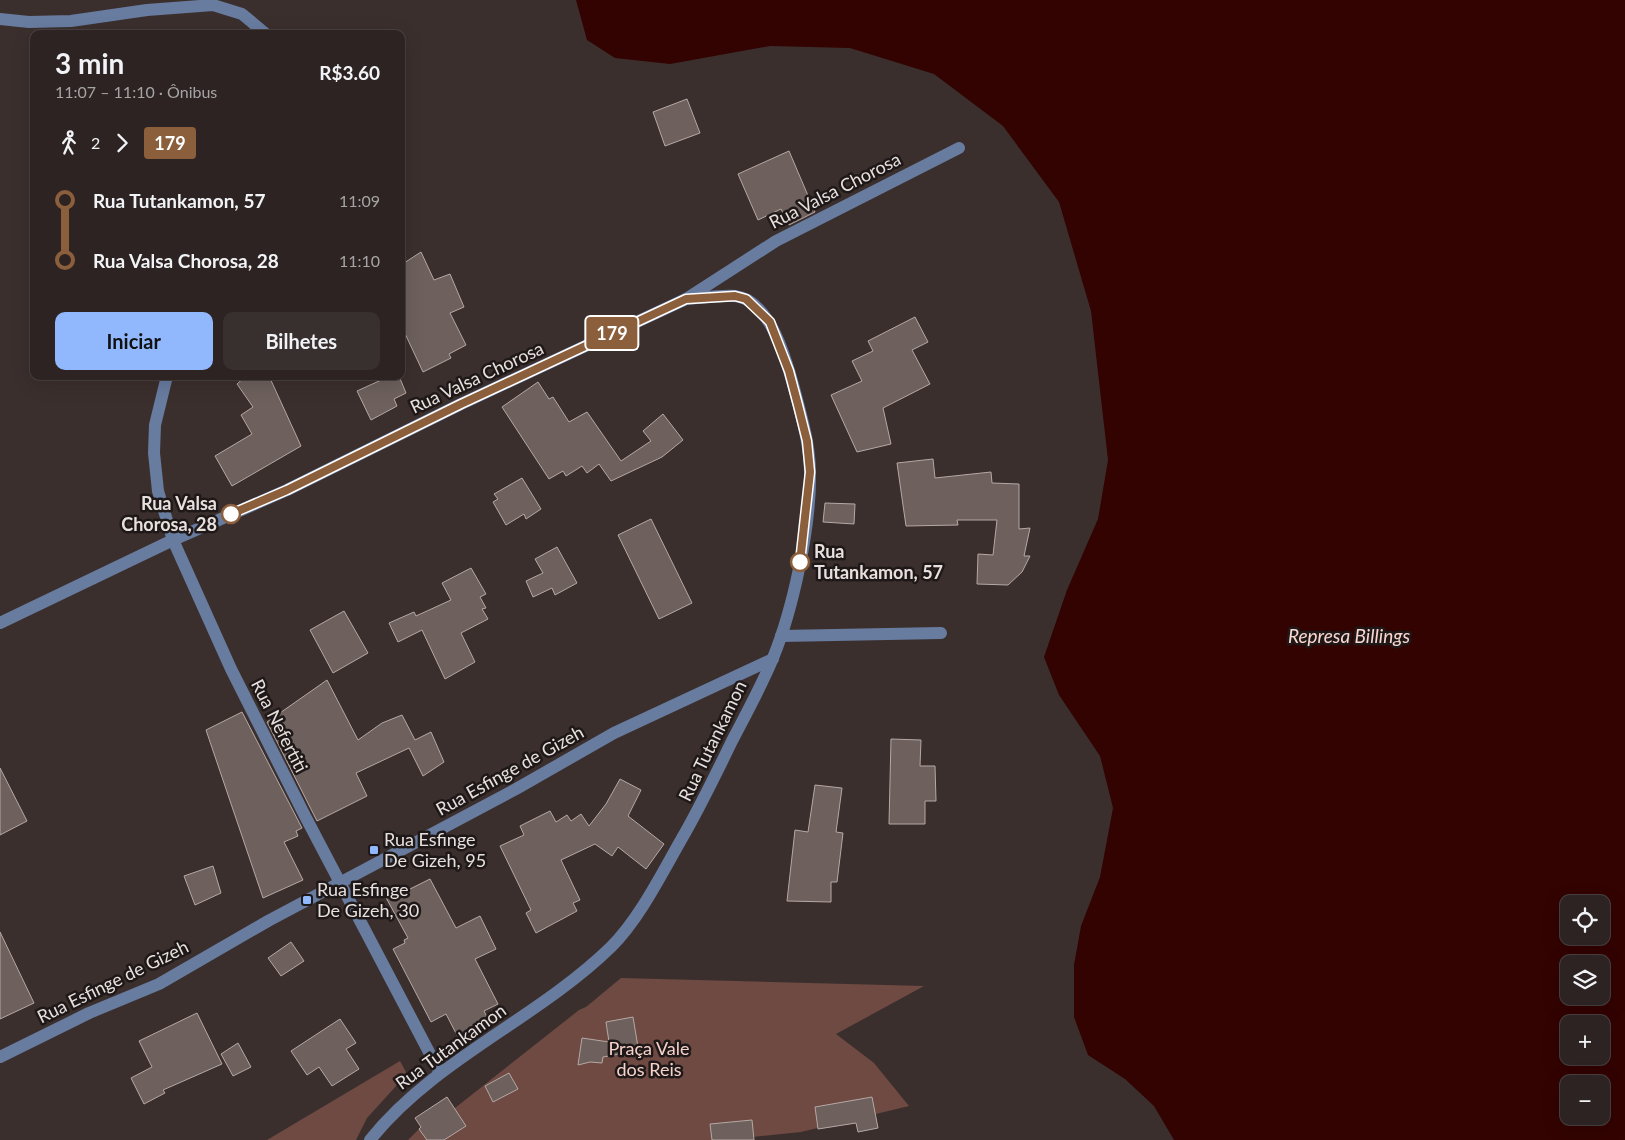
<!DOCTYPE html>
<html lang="pt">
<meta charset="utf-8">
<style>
:root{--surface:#2c2322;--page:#382f2f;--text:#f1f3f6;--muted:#a6a4a5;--line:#484040;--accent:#91b8fd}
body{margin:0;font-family:Lato,sans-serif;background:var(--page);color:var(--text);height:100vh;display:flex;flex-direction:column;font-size:19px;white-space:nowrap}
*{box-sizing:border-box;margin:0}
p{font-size:16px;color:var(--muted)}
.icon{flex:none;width:28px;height:28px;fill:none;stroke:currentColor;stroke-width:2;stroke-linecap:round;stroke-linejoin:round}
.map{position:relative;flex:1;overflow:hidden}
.drawer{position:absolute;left:30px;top:30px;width:375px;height:350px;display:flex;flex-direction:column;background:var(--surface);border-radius:10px;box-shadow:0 5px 20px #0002,0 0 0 1px var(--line)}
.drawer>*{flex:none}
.badge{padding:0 10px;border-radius:4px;font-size:18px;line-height:32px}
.fabs{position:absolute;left:1560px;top:895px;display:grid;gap:10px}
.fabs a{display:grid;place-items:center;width:50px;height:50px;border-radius:10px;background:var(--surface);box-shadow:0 5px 20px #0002,0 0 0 1px var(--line);font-size:25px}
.map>.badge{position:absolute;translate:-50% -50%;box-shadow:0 0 0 2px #fff}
.legs{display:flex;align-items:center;gap:8px;height:55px;padding:0 25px;font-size:16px}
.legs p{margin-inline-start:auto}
.summary{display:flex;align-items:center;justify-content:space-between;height:85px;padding:0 25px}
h1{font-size:28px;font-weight:700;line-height:38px}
.cta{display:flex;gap:10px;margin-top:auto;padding:10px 25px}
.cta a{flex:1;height:58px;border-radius:10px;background:var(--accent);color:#111;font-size:20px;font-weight:700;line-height:58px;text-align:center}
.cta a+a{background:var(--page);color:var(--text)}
ul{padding:0 25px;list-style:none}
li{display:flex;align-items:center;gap:18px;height:60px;font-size:19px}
li i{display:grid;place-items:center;width:8px;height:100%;margin:0 6px;background:currentColor}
li i::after{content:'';width:12px;height:12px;margin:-6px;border:4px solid;border-radius:50%;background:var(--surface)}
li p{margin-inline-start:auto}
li:first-child i{background:linear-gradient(#0000 50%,currentColor 0)}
li:last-child i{background:linear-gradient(currentColor 50%,#0000 0)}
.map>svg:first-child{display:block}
.green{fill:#6e4a43}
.water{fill:#320301;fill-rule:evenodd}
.building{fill:#6d605d;stroke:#b6a8a5}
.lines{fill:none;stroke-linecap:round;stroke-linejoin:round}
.minor{stroke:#687ca0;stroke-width:12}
.line-1-casing{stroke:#fff;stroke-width:11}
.line-1{stroke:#8b5e3c;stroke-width:8}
.stop-1-dot{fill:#fff;stroke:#8b5e3c;stroke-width:2.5}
.poi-dot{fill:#91b8fd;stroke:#1e1918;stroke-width:2}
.labels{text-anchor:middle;stroke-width:5;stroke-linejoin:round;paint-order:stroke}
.street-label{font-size:18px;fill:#e8e0de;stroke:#1e1918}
.stop-label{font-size:18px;font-weight:bold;fill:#e8e0de;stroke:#1e1918;text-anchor:end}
.poi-label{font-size:18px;fill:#e8e0de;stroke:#1e1918;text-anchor:start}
.park-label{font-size:18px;fill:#f7d2cb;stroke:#1e1918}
.water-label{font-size:19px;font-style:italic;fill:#fbd6cf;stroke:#1e1918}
</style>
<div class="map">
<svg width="1625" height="1140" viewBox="0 0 1625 1140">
<rect width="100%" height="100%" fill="#3b2f2d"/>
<!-- green -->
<g class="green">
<path d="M621,978L924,986L836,1034L874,1063L909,1106L801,1132L721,1140H408L419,1129L455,1108L579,1010L586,1007Z"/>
<path d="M400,1061L407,1074L367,1118L356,1140H267Z"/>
</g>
<!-- water -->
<path class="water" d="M576,0H1625V1140H1174L1154,1106L1125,1079L1088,1055L1074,1017V965L1081,926L1100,877L1113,808L1100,756L1059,695L1044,657L1067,590L1098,519L1108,460L1091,311L1059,202L1003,126L934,74L850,48L770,46L670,64L615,58L587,40ZM1569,904H1601V936H1569ZM1569,964H1601V996H1569ZM1569,1024H1601V1056H1569ZM1569,1084H1601V1116H1569Z"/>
<!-- building -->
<g class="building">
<path d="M687,99L700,133L665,146L653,112Z"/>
<path d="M789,151L815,212L789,225L781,209L758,220L738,174Z"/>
<path d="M421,252L434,280L450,274L464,307L450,313L466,345L449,354L451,358L423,372L401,325V265Z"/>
<path d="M915,317L928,342L912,350L930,384L883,408L891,444L857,452L831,395L862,381L852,361L873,351L868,341Z"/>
<path d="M246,376H269L301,446L232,486L215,456L252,434L241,415L253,407L237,384Z"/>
<path d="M390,376H399L406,393L394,399L397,406L371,420L357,391Z"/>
<path d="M538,382L549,399L553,397L569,422L587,412L621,461L651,441L643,431L663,414L683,440L662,457L611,481L599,464L587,473L582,466L566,476L563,471L549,479L502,407Z"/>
<path d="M933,459L935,478L991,472L992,483L1019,484V529L1030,528L1024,556H1030L1022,572L1008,585L977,584L978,554L993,555L997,520H957L958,525L906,526L897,463Z"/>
<path d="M522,478L541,509L526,519L524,514L506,525L493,502L498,499L494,494Z"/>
<path d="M825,503L855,504L854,524L823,522Z"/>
<path d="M651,519L692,603L659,619L618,535Z"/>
<path d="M557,547L577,583L555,595L552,588L533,597L526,581L543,573L535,559Z"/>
<path d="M471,568L486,594L480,597L486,608L482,609L488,619L461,633L475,662L445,679L422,630L398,642L389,623L414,612L416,616L451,600L442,583Z"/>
<path d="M344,611L368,653L333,673L310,630Z"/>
<path d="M327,680L358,740L382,723L402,715L415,740L431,732L444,762L423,776L409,748L356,773L367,796L317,821L267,722Z"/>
<path d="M242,712L302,828L296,831L298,836L284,842L303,880L263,898L206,730Z"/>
<path d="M891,739L921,740L920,766H935L936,801H925V824H889Z"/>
<path d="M0,768L27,821L0,835Z"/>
<path d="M620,779L641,790L628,816L664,844L646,869L618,847L612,856L595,844L561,860L580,900L573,903L577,911L536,933L526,913L531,910L500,846L524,835L520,826L550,811L556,822L567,815L571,821L581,814L589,826L606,804Z"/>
<path d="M815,785L842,788L836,832L843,833L837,882H831V902L787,901L795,830L808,832Z"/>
<path d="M213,866L221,893L195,905L184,876Z"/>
<path d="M430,879L456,928L480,916L496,949L475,959L498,1004L484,1011L491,1025L460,1041L446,1014L431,1022L393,949L405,943L404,940L408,938L384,894L401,886L404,892Z"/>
<path d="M0,932L34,1003L0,1019Z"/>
<path d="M291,942L304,961L281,976L268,958Z"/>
<path d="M197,1013L222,1064L163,1090L165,1093L144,1104L131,1078L152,1067L139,1041Z"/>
<path d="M633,1017L638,1047L641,1050L603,1057L602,1063L590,1062L578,1065L582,1038L609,1042L606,1022Z"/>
<path d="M340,1019L356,1043L346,1049L359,1069L332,1086L319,1067L307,1075L291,1051Z"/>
<path d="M238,1043L251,1067L233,1076L221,1054Z"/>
<path d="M509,1073L518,1089L493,1102L485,1086Z"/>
<path d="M447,1097L466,1126L444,1140H427L419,1129L421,1127L415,1118Z"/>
<path d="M872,1097L878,1128L858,1132L856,1123L818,1129L815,1107Z"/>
<path d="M752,1120L754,1140H712L710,1124Z"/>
</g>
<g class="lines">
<!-- minor -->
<g class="minor">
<path d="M0,19L29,22L71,21L147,10L213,5L242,14L266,34"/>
<path d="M167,376L155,425L154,453L158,491L173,540L231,669L305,816L440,1073"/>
<path d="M0,623L173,540L287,490L461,404L686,299L776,241L959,148"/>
<path d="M781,636L941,633"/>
<path d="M0,1057L89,1013L159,984L268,921L516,789L614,733L773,659"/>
<path d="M370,1140C435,1059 537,1019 611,947C641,917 664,869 685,833C702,803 717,772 732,741C746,714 761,687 773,658C793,609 811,526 810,473C810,444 801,415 794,388C786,359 770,300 735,296C720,295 702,298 686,299"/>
</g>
</g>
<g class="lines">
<defs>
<path id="line-1" d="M231,514L287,490L461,404L686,299L735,296L746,299L770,322L789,371L798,405L807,441L810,472L800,562"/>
</defs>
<!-- line-1 casing -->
<use href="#line-1" class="line-1-casing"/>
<!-- line-1 -->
<use href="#line-1" class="line-1"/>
</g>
<!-- markers -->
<g class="stop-1-dot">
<circle cx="231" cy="514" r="9"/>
<circle cx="800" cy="562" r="9"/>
</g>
<g class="poi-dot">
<rect x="369" y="845" width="10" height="10" rx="2.5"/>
<rect x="302" y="895" width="10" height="10" rx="2.5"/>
</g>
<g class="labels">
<!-- street labels -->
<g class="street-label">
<text transform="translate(835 191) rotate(-27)" y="6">Rua Valsa Chorosa</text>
<text transform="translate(477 378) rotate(-25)" y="6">Rua Valsa Chorosa</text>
<text transform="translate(279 726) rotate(63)" y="6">Rua Nefertiti</text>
<text transform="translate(713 741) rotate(-64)" y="6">Rua Tutankamon</text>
<text transform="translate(510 771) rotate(-29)" y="6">Rua Esfinge de Gizeh</text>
<text transform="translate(113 982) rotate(-26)" y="6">Rua Esfinge de Gizeh</text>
<text transform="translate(451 1047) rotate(-36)" y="6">Rua Tutankamon</text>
</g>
<!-- stop labels -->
<g class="stop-label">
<text x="217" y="510">Rua Valsa<tspan x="217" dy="21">Chorosa, 28</tspan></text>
<text x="814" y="558" text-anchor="start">Rua<tspan x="814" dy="21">Tutankamon, 57</tspan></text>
</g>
<!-- poi labels -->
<g class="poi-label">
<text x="384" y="846">Rua Esfinge<tspan x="384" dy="21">De Gizeh, 95</tspan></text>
<text x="317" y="896">Rua Esfinge<tspan x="317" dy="21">De Gizeh, 30</tspan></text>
</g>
<!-- park labels -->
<g class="park-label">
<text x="649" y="1055">Praça Vale<tspan x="649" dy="21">dos Reis</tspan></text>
</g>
<!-- water labels -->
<g class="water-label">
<text x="1349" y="643">Represa Billings</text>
</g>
</g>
</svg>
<div class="fabs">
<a><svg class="icon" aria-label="locate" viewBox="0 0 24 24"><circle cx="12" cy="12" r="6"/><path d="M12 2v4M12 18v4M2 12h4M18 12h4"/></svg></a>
<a><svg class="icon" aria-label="layers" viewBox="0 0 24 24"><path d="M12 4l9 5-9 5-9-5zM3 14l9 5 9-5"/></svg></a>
<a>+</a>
<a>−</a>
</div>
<b class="badge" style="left:612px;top:333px;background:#8b5e3c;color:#fff">179</b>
<section class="drawer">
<div class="summary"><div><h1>3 min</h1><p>11:07 – 11:10 · Ônibus</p></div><b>R$3.60</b></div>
<div class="legs"><svg class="icon" aria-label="walk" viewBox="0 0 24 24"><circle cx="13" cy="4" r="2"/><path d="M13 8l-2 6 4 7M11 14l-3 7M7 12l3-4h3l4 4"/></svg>2<svg class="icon" aria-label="forward" viewBox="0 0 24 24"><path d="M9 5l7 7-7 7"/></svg><b class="badge" style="background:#8b5e3c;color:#fff">179</b></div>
<ul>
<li><i style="color:#8b5e3c"></i><b>Rua Tutankamon, 57</b><p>11:09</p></li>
<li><i style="color:#8b5e3c"></i><b>Rua Valsa Chorosa, 28</b><p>11:10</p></li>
</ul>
<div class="cta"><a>Iniciar</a><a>Bilhetes</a></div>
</section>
</div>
